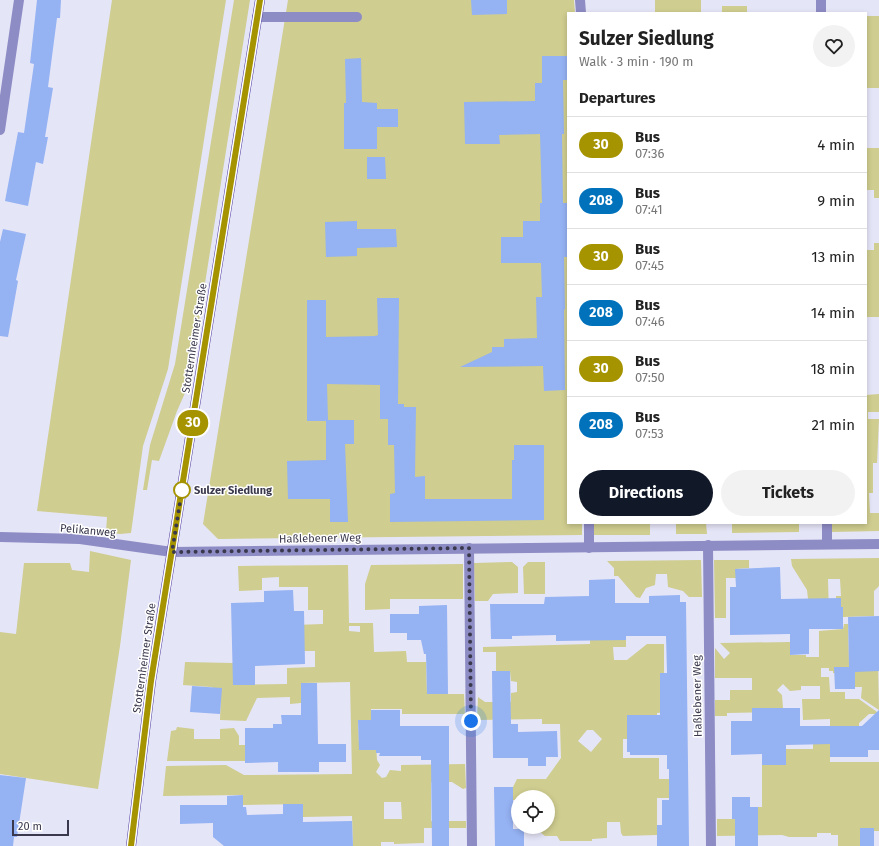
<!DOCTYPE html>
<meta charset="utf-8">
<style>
:root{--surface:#fff;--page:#f2f2f2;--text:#222;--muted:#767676;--line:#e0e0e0;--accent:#111827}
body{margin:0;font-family:"Fira Sans",sans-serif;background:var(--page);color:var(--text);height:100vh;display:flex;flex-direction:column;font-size:15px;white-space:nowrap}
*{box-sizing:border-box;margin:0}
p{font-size:13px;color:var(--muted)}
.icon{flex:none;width:22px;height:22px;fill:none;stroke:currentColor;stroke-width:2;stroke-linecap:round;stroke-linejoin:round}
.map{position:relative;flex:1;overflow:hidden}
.side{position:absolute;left:567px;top:12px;width:300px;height:512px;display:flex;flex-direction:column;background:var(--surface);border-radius:0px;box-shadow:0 2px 6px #0003}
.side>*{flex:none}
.badge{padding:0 8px;border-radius:13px;font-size:14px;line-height:26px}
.controls{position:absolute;left:511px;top:790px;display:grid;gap:8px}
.controls a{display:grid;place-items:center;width:44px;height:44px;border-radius:50%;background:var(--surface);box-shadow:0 2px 6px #0003;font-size:20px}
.scale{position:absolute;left:12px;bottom:10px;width:57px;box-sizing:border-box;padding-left:4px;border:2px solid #39384c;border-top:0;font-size:11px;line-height:14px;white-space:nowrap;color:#39384c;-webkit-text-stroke:3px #fff;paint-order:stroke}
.you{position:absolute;width:20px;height:20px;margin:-10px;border:3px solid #fff;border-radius:50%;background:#1a73e8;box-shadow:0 0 0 6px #1a73e833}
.map>.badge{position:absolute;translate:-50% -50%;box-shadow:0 0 0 2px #fff}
h2{padding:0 12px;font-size:15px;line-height:36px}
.round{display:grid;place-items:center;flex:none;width:42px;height:42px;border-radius:21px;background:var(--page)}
.overview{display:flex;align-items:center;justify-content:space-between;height:68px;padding:0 12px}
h1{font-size:19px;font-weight:700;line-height:30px}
.cta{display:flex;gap:8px;margin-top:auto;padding:8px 12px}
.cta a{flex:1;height:46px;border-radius:24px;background:var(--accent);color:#fff;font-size:16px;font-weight:700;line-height:46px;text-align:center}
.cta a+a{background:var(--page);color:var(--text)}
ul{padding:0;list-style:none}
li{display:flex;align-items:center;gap:12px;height:56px;padding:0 12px;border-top:1px solid var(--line)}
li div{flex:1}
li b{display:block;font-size:15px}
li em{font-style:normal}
li .badge{min-width:44px;font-weight:700;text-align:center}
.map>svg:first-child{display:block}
.green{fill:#cfcd8f;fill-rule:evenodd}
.building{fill:#95b2f3}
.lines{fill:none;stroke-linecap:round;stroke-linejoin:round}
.minor{stroke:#8e8cc4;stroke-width:10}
.major{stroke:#4c3a9f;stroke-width:10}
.line-casing{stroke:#fff;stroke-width:9}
.line{stroke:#a59400;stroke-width:6}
.walk{stroke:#39384c;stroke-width:4;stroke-dasharray:0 7.2}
.stop-dot{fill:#fff;stroke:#a59400;stroke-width:2}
.labels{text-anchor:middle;stroke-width:3;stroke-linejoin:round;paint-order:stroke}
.street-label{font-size:11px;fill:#39384c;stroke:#fff}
.stop-label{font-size:11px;font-weight:bold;fill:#39384c;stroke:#fff;text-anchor:start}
</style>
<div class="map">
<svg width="879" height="846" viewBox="0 0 879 846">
<rect width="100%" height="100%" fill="#e5e5f8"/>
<!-- green -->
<g class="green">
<path d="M112,0H226L168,369L143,446L131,533L120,534L106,532L107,517L37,511Z"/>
<path d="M234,0H250L189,384L177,411L159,461L152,460L147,490H143L150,445L175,364Z"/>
<path d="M288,0H574L575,13H568V523H582V535L218,539L203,524Z"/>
<path d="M655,0H701V12H722V6H747V13H655Z"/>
<rect x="866" y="16" width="13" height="72"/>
<path d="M866,148H879V198H874V190H866Z"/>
<path d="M874,243H879V317H866V250H874Z"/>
<path d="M879,394V412H868V419H879L877,463H873V493H869L870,513H879V531L832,532V523H866V395Z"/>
<rect x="593" y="523" width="57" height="12"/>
<path d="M676,523H706L707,534H676Z"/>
<path d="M732,523H799V532L732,533Z"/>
<path d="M90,551L131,560L120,646L98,789L0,774V632L16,634L24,563H70L72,570L89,572Z"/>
<path d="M879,558V586L874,591V616L843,617V607H836V596H841L840,579H828L829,617L808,599L807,590L792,566L791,559Z"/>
<path d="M701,560L702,597H689L683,591L668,587L667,574H656L655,585L646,588L640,598L636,597L618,576H614V568L607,561Z"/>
<path d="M714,560H749V568L736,569V578H726V618H715Z"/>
<path d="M512,562L518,567V593L493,594L488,601H475L474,563Z"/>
<path d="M528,562H545V594H524L523,567Z"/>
<path d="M463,564V599H390V609L365,610V584L371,565Z"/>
<path d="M348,565L349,623H373L374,652L406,651L407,662H426L427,694H464L465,714H402V709H371V720L358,721L359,744H376L377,760L380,765L376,772L382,778L386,777L390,770L401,771V765L465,764L466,788L463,789L452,782H431V821H466V828H424V843L394,844V842H381V846H353L352,816L303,817V804L243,805V795L163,796L166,766L226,765L244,775L352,774L350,682L301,683V703L290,704V697L257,698L246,721L220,720L221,691L211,687L183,685L185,662L233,663L234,685L287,684V668L315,667V651H300L294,625L323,624V610H308V587H279V577L262,578V590L239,591L238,566ZM349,626H360V632L349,631ZM384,802H401L402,819H384Z"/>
<path d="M590,621L613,636H626V647H613L614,660H627L647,644H664V673H660V695L668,712L657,713V718L642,719V715H627V739H623V758H659V779H669V798H657V835L623,836L621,833L620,822H607V838L592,839V841H560L557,836H545L540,832V827H548V797H518V800H513V787L517,779H546L561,758L560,724H542V719L477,720L478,697L485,702H511V693L517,692V682L511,681L510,671H496V652H483V647L590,644ZM587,730H593L602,739L591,752L578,741Z"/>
<path d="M844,624H848L849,662H878L879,710L861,698L862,687H855V673H833V671H829V668H821V677H829L830,692H845V699H859L877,712V714H869L859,723V736L830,726V719L803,720L802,699H820V686H801V690L790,691L783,684L777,690L782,695L783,708L778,712L727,713V716H715V700H730V690H752V678H715V648L724,659L730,653L720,643L790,642V655H806V657H819V631L843,629Z"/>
<path d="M177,727L194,729V739H220V729L234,728L239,736V745H245V761H167L171,731L176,730Z"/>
<path d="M813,736H830V762H879V831H874V828H860V838L864,841V846H838V835H831V833H817V837H789L782,835L717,836V819H758V807H762V765H786V749H813Z"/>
</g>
<!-- building -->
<g class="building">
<path d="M37,0H61L60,18H57L48,87L53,88L45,137H48L43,164L36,162L28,206L5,201L18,132L24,133L34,64L30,63Z"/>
<path d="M471,0H507V14L472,15Z"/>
<path d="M542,56H568V80H563L564,134H562L563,203H567V257H564L565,309L564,310L565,390L544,391L543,366L460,367L492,352V347H504V339L537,338L536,297H542L541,263H501V237H523V221H540V203H542L540,134L499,135L500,144H465L464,102L535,101V83H542Z"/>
<path d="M361,58L362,102L377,103V109H398V127H377V149H344V103H346L345,59Z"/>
<path d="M367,157H385L386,179H367Z"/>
<path d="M357,221V229H396L397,247L357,248V256L326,257L325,222Z"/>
<path d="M3,229L26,234L16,280L18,281L8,337L0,336V242Z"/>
<path d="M377,298H399L398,404H404V407H416L415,477L425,476V499H512V460H514V445H544V520L390,522V494L395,493L394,445H388V419H380V385L327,384L328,420H354V444H345L348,522H330V499H288L287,461L326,460V421H307V300H326V337L375,336L378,335Z"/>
<path d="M780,567L781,599L841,598V607H843V629H809V654L790,655V634L730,635V587H736L735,569Z"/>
<path d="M615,579V603H649V596L680,595V602H686L689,846H657V825H662V800H669V769H667V755H630V752H627V715H660V673H667L666,636H626V640L556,641V635L512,636V639H491L490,604H544L545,597L589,596V580Z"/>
<path d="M293,590L294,611H304L305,664L255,666V685H233L231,603L264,602V591Z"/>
<path d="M447,605L448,694H427L426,654H424L421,640H407V633H390V614H419V606Z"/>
<path d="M879,616V671L855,672V689H835L834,667H849L848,617Z"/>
<path d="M492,671H510L511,724H518V732L557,731L558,757H546V766H528V758H493Z"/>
<path d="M301,683H317L318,744H346V762H319V772H278V762L245,763V728H273V724H282L281,715H301Z"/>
<path d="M192,686L222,688L220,714L190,712Z"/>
<path d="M752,708H800V726H862L879,710V750H868V757H830V744L786,745V765H762V754L731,755V721H752Z"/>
<path d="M371,710H400V726H449V846H432L431,760H421V756H379L380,753H376V750H359L358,720H371Z"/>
<path d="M0,775L26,778L17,837H14L13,846H0Z"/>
<path d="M494,787H513V829H524V846H495Z"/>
<path d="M243,795V807H246L247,815L283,814V804H303V822L352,821L353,846H224L213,837V823L180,824V805H227V796Z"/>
<path d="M732,797H750V807H758V846H735V819H732Z"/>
<rect x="860" y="828" width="14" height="18"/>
</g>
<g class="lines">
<!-- minor -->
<g class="minor">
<path d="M580,0L581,13"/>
<path d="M821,0V13"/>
<path d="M257,17H357"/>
<path d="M0,130L19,0"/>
<path d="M589,523V548"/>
<path d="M827,523V544"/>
<path d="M0,537L80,539L172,552L879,544"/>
<path d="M708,545L711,846"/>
<path d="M469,548L472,846"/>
</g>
<!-- major -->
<path class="major" d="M131,846L151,681L260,0"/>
</g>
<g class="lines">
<defs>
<path id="line" d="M131,846L151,681L260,0"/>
</defs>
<!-- line casing -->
<use href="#line" class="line-casing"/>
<!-- line -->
<use href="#line" class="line"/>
<!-- walk -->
<path class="walk" d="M182,490L172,552L469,548L471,721"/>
</g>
<!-- markers -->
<circle class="stop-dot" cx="182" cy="490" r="8"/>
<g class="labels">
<!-- street labels -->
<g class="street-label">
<text transform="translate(194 338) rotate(-81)" y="4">Stotternheimer Straße</text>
<text transform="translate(88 530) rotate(5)" y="4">Pelikanweg</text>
<text transform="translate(320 538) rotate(-1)" y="4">Haßlebener Weg</text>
<text transform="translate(144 658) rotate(-82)" y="4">Stotternheimer Straße</text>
<text transform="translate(697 696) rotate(-91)" y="4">Haßlebener Weg</text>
</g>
<!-- stop labels -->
<g class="stop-label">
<text x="194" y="494">Sulzer Siedlung</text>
</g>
</g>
</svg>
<div class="controls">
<a><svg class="icon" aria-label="locate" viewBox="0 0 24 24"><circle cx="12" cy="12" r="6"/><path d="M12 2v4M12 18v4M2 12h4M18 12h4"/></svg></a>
</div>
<div class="scale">20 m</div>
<div class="you" style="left:471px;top:721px"></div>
<b class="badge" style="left:193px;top:423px;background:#a59400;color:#fff">30</b>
<section class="side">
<div class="overview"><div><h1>Sulzer Siedlung</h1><p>Walk · 3 min · 190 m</p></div><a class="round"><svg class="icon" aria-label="heart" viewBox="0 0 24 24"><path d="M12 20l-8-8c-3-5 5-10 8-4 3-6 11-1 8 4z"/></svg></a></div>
<h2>Departures</h2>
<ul>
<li><span class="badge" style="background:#a59400;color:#fff">30</span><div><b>Bus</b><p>07:36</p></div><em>4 min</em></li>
<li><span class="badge" style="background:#0072bc;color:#fff">208</span><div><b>Bus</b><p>07:41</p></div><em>9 min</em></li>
<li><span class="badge" style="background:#a59400;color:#fff">30</span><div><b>Bus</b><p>07:45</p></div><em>13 min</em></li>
<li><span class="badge" style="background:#0072bc;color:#fff">208</span><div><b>Bus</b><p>07:46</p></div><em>14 min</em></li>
<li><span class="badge" style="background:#a59400;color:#fff">30</span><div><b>Bus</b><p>07:50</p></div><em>18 min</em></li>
<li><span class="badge" style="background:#0072bc;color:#fff">208</span><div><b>Bus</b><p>07:53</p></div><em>21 min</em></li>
</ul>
<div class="cta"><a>Directions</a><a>Tickets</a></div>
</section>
</div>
